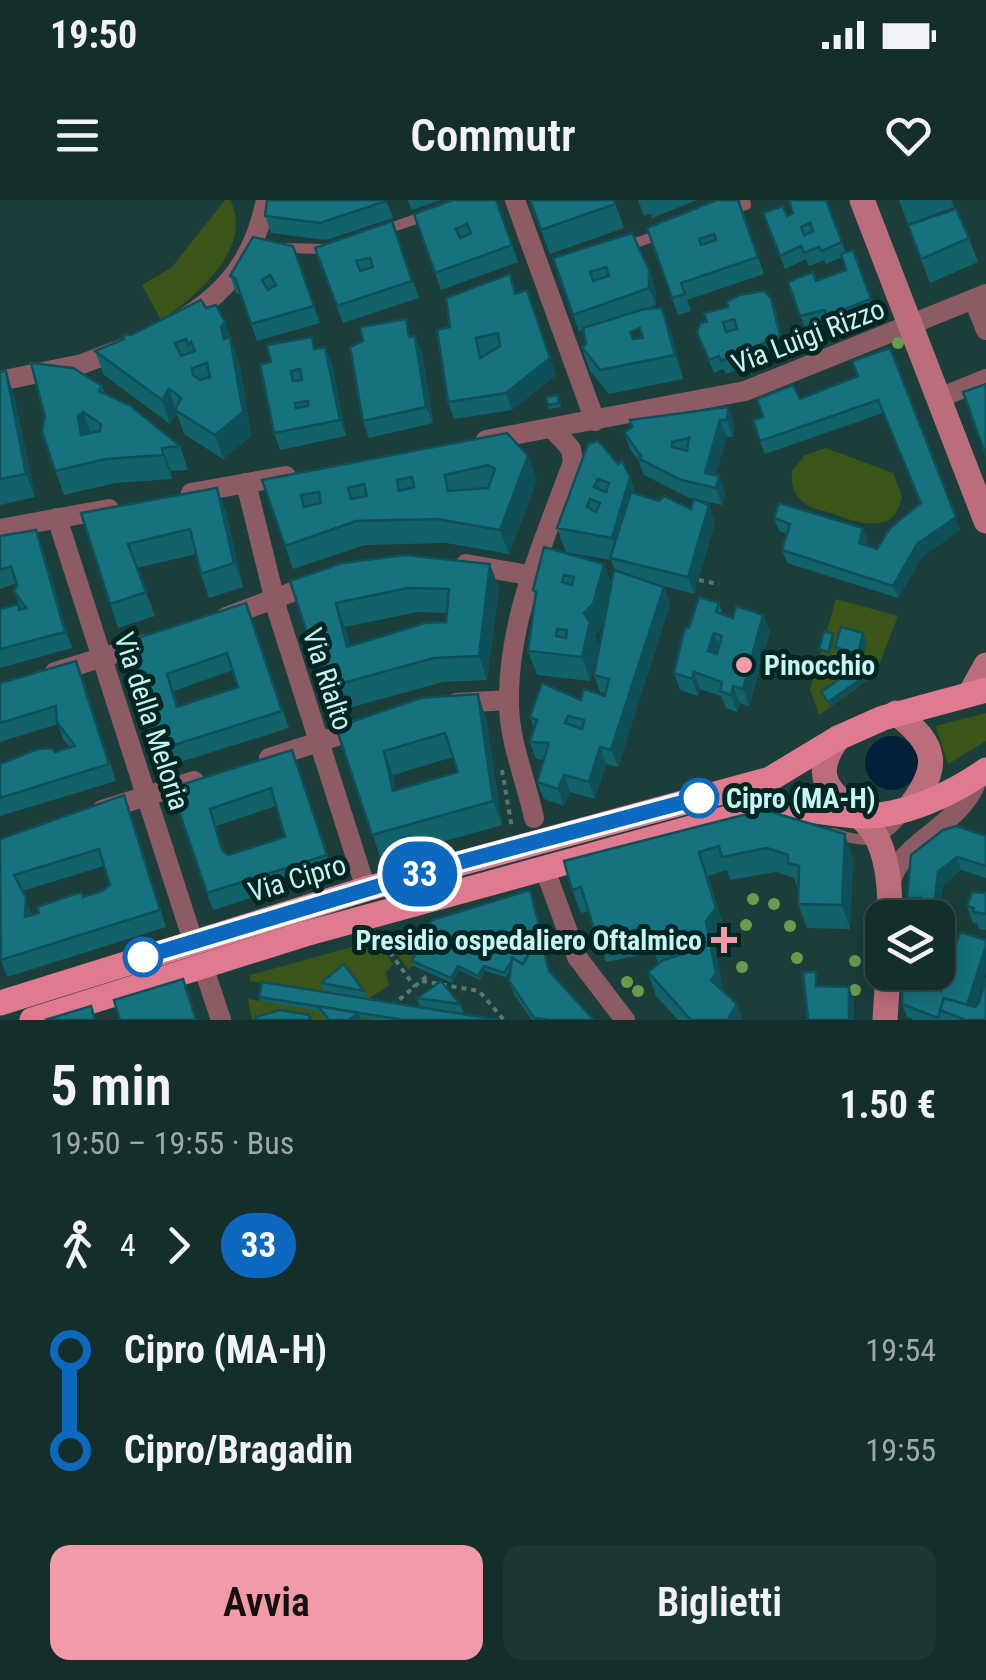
<!DOCTYPE html>
<html lang="it">
<meta charset="utf-8">
<style>
:root{--surface:#142e2c;--page:#1d3634;--text:#f1f3f6;--muted:#9da8a9;--line:#334a48;--accent:#f39aa9}
body{margin:0;font-family:"Roboto Condensed",sans-serif;background:var(--page);color:var(--text);height:100vh;display:flex;flex-direction:column;font-size:38px;white-space:nowrap}
*{box-sizing:border-box;margin:0}
p{font-size:32px;color:var(--muted)}
.icon{flex:none;width:55px;height:55px;fill:none;stroke:currentColor;stroke-width:2;stroke-linecap:round;stroke-linejoin:round}
.map{position:relative;height:820px;overflow:hidden}
.sheet{display:flex;flex-direction:column;background:var(--surface);flex:1}
.sheet>*{flex:none}
.badge{padding:0 20px;border-radius:32px;font-size:35px;line-height:65px}
.buttons{position:absolute;left:865px;top:700px;display:grid;gap:20px}
.buttons a{display:grid;place-items:center;width:90px;height:90px;border-radius:20px;background:var(--surface);box-shadow:0 5px 25px #0003,0 0 0 2px var(--line);font-size:50px}
.map>.badge{position:absolute;translate:-50% -50%;box-shadow:0 0 0 5px #fff}
.legs{display:flex;align-items:center;gap:15px;height:110px;padding:0 50px;font-size:32px}
.legs p{margin-inline-start:auto}
.overview{display:flex;align-items:center;justify-content:space-between;height:170px;padding:0 50px}
h1{font-size:55px;font-weight:600;line-height:75px}
.cta{display:flex;gap:20px;margin-top:auto;padding:20px 50px}
.cta a{flex:1;height:115px;border-radius:20px;background:var(--accent);color:#111;font-size:40px;font-weight:600;line-height:115px;text-align:center}
.cta a+a{background:var(--page);color:var(--text)}
ul{padding:0 50px;list-style:none}
li{display:flex;align-items:center;gap:35px;height:100px;font-size:38px}
li i{display:grid;place-items:center;width:15px;height:100%;margin:0 12px;background:currentColor}
li i::after{content:'';width:25px;height:25px;margin:-12px;border:8px solid;border-radius:50%;background:var(--surface)}
li p{margin-inline-start:auto}
li:first-child i{background:linear-gradient(#0000 50%,currentColor 0)}
li:last-child i{background:linear-gradient(currentColor 50%,#0000 0)}
.status{display:flex;justify-content:space-between;align-items:center;height:70px;padding:0 50px;background:var(--surface);direction:ltr}
.status svg{height:28px;fill:currentColor}
header{display:flex;justify-content:space-between;align-items:center;height:130px;padding:0 50px;background:var(--surface);font-size:45px;font-weight:600}
.map>svg:first-child{display:block}
.green{fill:#3b5418}
.water{fill:#03203a}
.lines{fill:none;stroke-linecap:round;stroke-linejoin:round}
.path{stroke:#527976;stroke-width:4;stroke-dasharray:5 5;stroke-linecap:butt}
.lane{stroke:#8d5b63;stroke-width:10}
.street{stroke:#8d5b63;stroke-width:20}
.secondary{stroke:#bc6d7b;stroke-width:25}
.primary{stroke:#e07a8e;stroke-width:25}
.tree{fill:#6b9b4d}
.wall{fill:#12626c;fill-rule:evenodd}
.shaded-wall{fill:#0f5058}
.building{fill:#15727e;stroke:#0f5058;stroke-width:2.5;fill-rule:evenodd}
.line-1-casing{stroke:#fff;stroke-width:22}
.line-1{stroke:#0c69bf;stroke-width:15}
.poi-dot{fill:#f39aa9;stroke:#002522;stroke-width:4}
.stop-1-dot{fill:#fff;stroke:#0c69bf;stroke-width:5}
.labels{text-anchor:middle;stroke-width:10;stroke-linejoin:round;paint-order:stroke}
.street-label{font-size:28px;fill:#c5f6f1;stroke:#002522}
.poi-label{font-size:28px;font-weight:bold;fill:#c5f6f1;stroke:#002522;text-anchor:start}
.stop-label{font-size:28px;font-weight:bold;fill:#c5f6f1;stroke:#002522;text-anchor:start}
</style>
<div class="status"><b>19:50</b><svg viewBox="0 0 49 12"><path d="M0 12V9h3v3zM5 12V6h3v6zM10 12V3h3v9zM15 12V0h3v12zM26 1h20v11H26zM47 4h2v5h-2z"/></svg></div>
<header><svg class="icon" aria-label="menu" viewBox="0 0 24 24"><path d="M4 6h16M4 12h16M4 18h16"/></svg>Commutr<svg class="icon" aria-label="heart" viewBox="0 0 24 24"><path d="M12 20l-8-8c-3-5 5-10 8-4 3-6 11-1 8 4z"/></svg></header>
<div class="map">
<svg width="986" height="820" viewBox="0 0 986 820">
<rect width="100%" height="100%" fill="#1b3e3b"/>
<!-- green -->
<g class="green">
<path d="M225,0H230C255,47 195,98 161,120L142,85L172,67Z"/>
<path d="M826,248L893,273L902,296C895,337 858,323 831,313C822,310 808,308 802,301C793,293 791,282 792,271L805,255Z"/>
<path d="M836,399L898,416L875,475L819,515L810,489Z"/>
<path d="M986,513V541L948,564L936,526Z"/>
<path d="M433,725L414,766L408,769L385,739Z"/>
<path d="M377,740L393,764L386,773L389,785L367,800L250,781V775Z"/>
<path d="M248,799L383,820H304L268,812L252,820Z"/>
</g>
<!-- water -->
<circle class="water" cx="892" cy="563" r="27"/>
<g class="lines">
<!-- path -->
<g class="path">
<path d="M699,380L719,384"/>
<path d="M764,461L802,474"/>
<path d="M502,570L512,628"/>
<path d="M378,736L415,787"/>
<path d="M422,781L479,791L504,820"/>
<path d="M392,806L428,775"/>
</g>
<!-- lane -->
<g class="lane">
<path d="M727,11L746,5L745,0"/>
<path d="M384,30L425,16"/>
<path d="M623,47L659,35"/>
<path d="M283,48L325,49"/>
<path d="M833,633C866,644 882,644 904,615"/>
</g>
<!-- street -->
<g class="street">
<path d="M515,0L595,221"/>
<path d="M974,100L986,130"/>
<path d="M181,120C230,91 255,54 266,0"/>
<path d="M0,181L82,164L124,148"/>
<path d="M939,198L986,179"/>
<path d="M486,240L745,191L986,94"/>
<path d="M246,283L278,413L366,689"/>
<path d="M191,293L286,276"/>
<path d="M57,318L193,741"/>
<path d="M0,329L109,309"/>
<path d="M466,364L528,375"/>
<path d="M226,417L316,383"/>
<path d="M55,472L146,444"/>
<path d="M456,503L509,500"/>
<path d="M269,558L365,527"/>
<path d="M102,610L194,581"/>
<path d="M534,618C526,580 510,544 509,506C507,419 544,342 573,262L571,249L553,229"/>
<path d="M544,667L577,757L625,820"/>
<path d="M890,684C903,636 962,629 979,575"/>
<path d="M203,766L221,820"/>
</g>
<!-- secondary -->
<g class="secondary">
<path d="M862,0L986,321"/>
<path d="M970,494L986,465"/>
<path d="M896,513C938,546 941,566 909,608"/>
<path d="M838,538C797,594 859,600 878,640C889,664 890,692 890,718"/>
<path d="M885,820L888,772"/>
</g>
<!-- primary -->
<g class="primary">
<path d="M0,803L366,689L770,579L838,538L883,518L986,490"/>
<path d="M32,820L305,734L760,609C796,604 826,615 861,616C904,617 952,594 986,570"/>
</g>
</g>
<!-- trees -->
<g class="tree">
<circle cx="898" cy="143" r="6"/>
<circle cx="753" cy="699" r="6"/>
<circle cx="774" cy="704" r="6"/>
<circle cx="746" cy="725" r="6"/>
<circle cx="790" cy="726" r="6"/>
<circle cx="797" cy="758" r="6"/>
<circle cx="855" cy="761" r="6"/>
<circle cx="742" cy="767" r="6"/>
<circle cx="627" cy="782" r="6"/>
<circle cx="855" cy="790" r="6"/>
<circle cx="638" cy="791" r="6"/>
</g>
<!-- wall -->
<g class="wall">
<path d="M386,0L393,18L326,40L271,33L265,16Z"/>
<path d="M408,0H441L412,10Z"/>
<path d="M496,0L518,62L441,90L414,14Z"/>
<path d="M530,0H614L624,28L550,54Z"/>
<path d="M638,0H697L652,18L651,14L644,16Z"/>
<path d="M738,0L764,74L687,100L691,111L678,115L647,28Z"/>
<path d="M826,0L846,53L871,99L876,112L832,129L829,123L805,129L788,82L816,81L846,70L842,57L826,64L824,60L809,66L806,59L785,69L763,13L787,16Z"/>
<path d="M899,0H951L954,7L908,24Z"/>
<path d="M392,21L419,98L343,123L315,48Z"/>
<path d="M908,25L969,38L978,62L930,83Z"/>
<path d="M293,46L320,123L257,141L241,95L236,93L230,76Z"/>
<path d="M553,58L649,70L655,87L656,105L645,109L671,132L683,179L609,194L590,171L582,147L586,144L584,130L579,132ZM640,128L642,136L633,139L630,132Z"/>
<path d="M517,94L556,175L512,210L454,219L448,202L450,127Z"/>
<path d="M771,98L776,111L784,150L726,174L723,169L714,173L697,133Z"/>
<path d="M206,108L225,122L240,167L251,236L223,259L184,234L177,214L170,224L104,175L95,151L131,135Z"/>
<path d="M413,136L422,153L433,223L369,238L363,221Z"/>
<path d="M325,147L332,164L346,236L280,250L274,233L260,164Z"/>
<path d="M890,148L960,330L922,357L898,398L787,363L782,350L787,334L779,331L774,318L868,341L866,346L877,349L920,304L883,213L765,254L760,241L763,217L800,199L858,176Z"/>
<path d="M0,172L14,195L35,297L0,305Z"/>
<path d="M102,186L105,194L180,246L188,270L171,271L172,279L115,283L64,295L42,231Z"/>
<path d="M560,199L561,207L549,209L548,205Z"/>
<path d="M728,207L734,224L733,237H727L715,275L725,293L722,305L687,297L644,275L639,261L630,249L624,232Z"/>
<path d="M588,244L630,277L636,294L691,309L709,305L715,322L694,394L652,383L664,387L670,404L618,567L606,564L595,599L570,592L564,606L544,599L537,582L544,560L536,559L530,542L534,528L530,517L581,500L605,496V493L600,492L594,475L607,408L601,428L595,435L599,446L590,481L537,475L528,451L536,398L533,390L544,347L604,364L611,385L615,371L611,360L566,352L557,328Z"/>
<path d="M528,256L537,280L509,354L446,343L365,345L293,369L262,280Z"/>
<path d="M217,288L226,312L243,387L209,398L201,374L196,354L137,368L155,416L118,428L81,313Z"/>
<path d="M0,336L42,347L72,448L0,468V409H21L14,391L17,383L0,389Z"/>
<path d="M290,381L499,388L487,480L443,482L334,512ZM417,412L447,413L446,422L350,446L345,427Z"/>
<path d="M246,403L289,528L161,568L122,443ZM233,470L238,487L178,507L174,491Z"/>
<path d="M719,403L723,415L733,418L763,415L770,432L749,506L740,503L737,512L726,508L721,496L700,489L698,496L680,490L674,473L689,428Z"/>
<path d="M867,442L861,463L838,456L835,447Z"/>
<path d="M82,478L116,581L0,616V564L55,552L70,547L63,539L58,524L0,542V483Z"/>
<path d="M486,518L502,625L381,659L336,527ZM453,557L458,572L396,590L393,575Z"/>
<path d="M292,550L333,672L213,710L171,588ZM276,606L285,637L228,655L223,651L216,626Z"/>
<path d="M130,612L166,727L7,777L0,756V639ZM104,666L110,685L102,691L32,715L22,691Z"/>
<path d="M755,612L853,658L850,729L807,728L798,704L799,687H797L794,678L776,672L730,680L727,670L708,676L725,732L714,745L724,792L737,804L742,820H678L656,796L648,772L659,764L654,752L606,762L589,711L581,713L572,690Z"/>
<path d="M986,636V678L961,670L943,685L941,700L951,713L955,728L949,765L975,807L986,820H914L907,817L902,804L938,777L936,786L941,791L949,765L938,764V718L920,711H912L907,698L911,655Z"/>
<path d="M986,693V730L979,729L977,724L973,723L967,706Z"/>
<path d="M432,720L551,773L594,820H532L514,794L509,781L510,770L506,777L485,771L480,780L460,770L452,783L414,766L412,761Z"/>
<path d="M321,783L364,791L367,799L499,820H378L360,817L361,820H325L319,811L261,801L259,797L324,792Z"/>
<path d="M417,798L460,804L464,813L420,807Z"/>
</g>
<!-- shaded-wall -->
<g class="shaded-wall">
<path d="M649,70L655,87L656,105L649,88Z"/>
<path d="M771,98L776,111L784,150L780,136Z"/>
<path d="M533,107L556,175L512,210L506,193Z"/>
<path d="M662,108L671,132L683,179L675,155Z"/>
<path d="M225,122L240,167L251,236L223,259L215,235L224,139L221,127Z"/>
<path d="M415,136L422,153L433,223L426,207Z"/>
<path d="M325,147L332,164L346,236L340,220Z"/>
<path d="M6,171L14,195L35,297L26,274Z"/>
<path d="M169,189L177,214L170,224L162,200Z"/>
<path d="M728,207L734,224L733,237L727,220Z"/>
<path d="M83,212L92,236L81,235L78,216Z"/>
<path d="M720,220L727,237L712,287L705,273Z"/>
<path d="M162,248L171,271L172,279L163,255Z"/>
<path d="M528,256L537,280L509,354L500,330Z"/>
<path d="M719,276L725,293L722,305L716,288Z"/>
<path d="M630,277L638,300L621,362L612,338Z"/>
<path d="M217,288L226,312L243,387L234,363Z"/>
<path d="M709,305L715,322L694,394L688,377Z"/>
<path d="M956,317L960,330L922,357L898,398L893,386L917,344Z"/>
<path d="M863,328L868,341L864,356L859,343Z"/>
<path d="M36,330L42,347L72,448L65,432Z"/>
<path d="M490,364L499,388L487,480L479,456Z"/>
<path d="M604,364L612,388L601,428L595,435L599,446L590,481L582,457L584,413Z"/>
<path d="M664,387L670,404L618,567L611,550Z"/>
<path d="M336,403L345,427L356,471L347,447Z"/>
<path d="M763,415L770,432L749,506L743,489Z"/>
<path d="M714,433L720,450L714,468L708,451Z"/>
<path d="M863,433L867,442L861,463L858,454Z"/>
<path d="M833,434L834,438L829,456L828,452Z"/>
<path d="M694,472L700,489L698,496L692,479Z"/>
<path d="M871,472L873,476L830,506L828,502Z"/>
<path d="M733,486L740,503L737,512L731,495Z"/>
<path d="M478,494L486,518L502,625L493,601Z"/>
<path d="M600,547L606,564L595,599L589,582Z"/>
<path d="M384,551L393,575L402,615L393,591Z"/>
<path d="M564,575L570,592L564,606L558,589Z"/>
<path d="M845,634L853,658L850,729L842,705Z"/>
<path d="M699,652L725,732L714,745L725,796L711,780Z"/>
<path d="M957,657L961,670L943,685L940,712L935,699L938,672Z"/>
<path d="M26,698L32,715L25,717Z"/>
<path d="M947,700L955,728L949,765L945,752Z"/>
<path d="M986,746V773L971,820L966,808Z"/>
<path d="M458,766L460,770L452,783L451,778Z"/>
<path d="M484,766L485,771L480,780L478,776Z"/>
<path d="M932,772H937L938,777L935,793L930,780Z"/>
<path d="M849,787L854,800V820H849Z"/>
<path d="M737,804L742,820H730L729,817Z"/>
<path d="M358,813L361,820H349Z"/>
</g>
<!-- building -->
<g class="building">
<path d="M267,0H386V1L320,23L265,16Z"/>
<path d="M453,0H496L512,45L435,73L414,14ZM467,24L471,33L460,38L456,29Z"/>
<path d="M530,0H614L615,4L541,30Z"/>
<path d="M717,0H738L758,57L681,83L685,94L672,98L647,28ZM714,34L716,40L701,45L699,39Z"/>
<path d="M789,0H826L842,42L822,51L819,47L804,53L801,46L780,56L763,13L783,6L787,16L793,13ZM810,23L813,31L804,35L801,27Z"/>
<path d="M956,9L969,38L921,59L908,25Z"/>
<path d="M392,21L412,81L337,106L315,48ZM370,58L373,67L360,71L356,61Z"/>
<path d="M632,33L649,70V88L573,115L553,58ZM606,67L609,76L593,81L590,72Z"/>
<path d="M253,37L293,46L314,106L251,124L235,78L230,76ZM270,75L276,85L268,90L262,80Z"/>
<path d="M853,50L871,99L827,116L824,110L800,116L788,82L813,72L816,81L846,70L841,54Z"/>
<path d="M510,74L515,94L527,90L550,158L506,193L448,202L437,130L450,127L446,98ZM498,133L500,146L480,158L476,138Z"/>
<path d="M764,91L771,98L780,136L721,161L719,156L709,160L697,133L700,123L707,122L704,113L728,107L727,102L740,95ZM734,119L737,129L726,132L723,122Z"/>
<path d="M201,100L206,108L216,105L225,122L221,127L224,139L230,137L231,143L243,212L215,235L175,210L181,198L174,192L169,189L162,200L95,151L124,139L123,135H131ZM186,139L188,145L191,142L195,151L181,156L175,143ZM207,163L210,177L200,180L193,175L192,168Z"/>
<path d="M662,108L675,155L600,170L582,147L586,144L583,128L644,109ZM640,128L643,138L633,139L630,132Z"/>
<path d="M406,119L409,137L415,136L426,207L363,221L350,147L363,141L360,127Z"/>
<path d="M312,137L314,149L325,147L340,220L274,233L260,164L271,162L267,145ZM300,169L302,180L293,181L291,171ZM308,201V206L296,208L295,203Z"/>
<path d="M890,148L956,317L917,344L893,386L782,350L790,324L774,318L779,303L863,328L859,343L877,349L890,328L921,303L878,200L760,241L753,220L763,217L757,199L793,185L800,199L858,176L852,161Z"/>
<path d="M31,163L73,168L102,186L99,191L131,206L180,246L162,248L163,255L106,259L55,271L42,231L45,217ZM83,212L101,224L100,231L81,235L78,216Z"/>
<path d="M6,171L26,274L0,279V172Z"/>
<path d="M986,184V256L963,192Z"/>
<path d="M558,195L559,203L548,205L546,197Z"/>
<path d="M728,207L727,220H720L705,273L719,276L716,288L681,280L638,258L641,256L624,232L632,227L630,220ZM689,238L687,251L672,247V242Z"/>
<path d="M507,233L528,256L500,330L437,319L356,321L285,346L262,280ZM488,265L495,269L488,288L448,291L445,275ZM412,277L414,287L399,291L397,280ZM364,284L367,296L351,299L348,288ZM319,292L321,303L304,307L301,295Z"/>
<path d="M598,241L618,264L622,261L630,277L612,338L557,328L588,244ZM598,279L609,283L606,292L594,287ZM590,299L600,303L596,312L587,307Z"/>
<path d="M217,288L234,363L201,374L190,329L128,344L146,392L110,404L81,313Z"/>
<path d="M631,292L659,301L664,296L691,309L694,299L709,305L688,377L610,358Z"/>
<path d="M36,330L65,432L0,449V409L18,404L19,410L26,408L14,391L17,385L11,366L0,370V336Z"/>
<path d="M544,347L604,364L593,404L584,413L590,422L582,457L528,451L536,392L533,390ZM564,375L574,377L572,385L562,382ZM557,429L567,430L566,438L556,436Z"/>
<path d="M405,355L490,364L479,456L434,458L325,488L290,381L342,363ZM408,388L449,389L446,422L425,423L347,447L336,403Z"/>
<path d="M614,370L664,387L611,550L600,547L589,582L564,575L558,589L537,582L549,543L530,542L537,520L530,517L542,483L581,500L584,489L605,496L609,479L594,475ZM568,516L584,520L582,529L565,523Z"/>
<path d="M699,397L719,403L716,412L733,418L736,406L763,415L743,489L733,486L731,495L720,491L722,482L694,472L692,479L674,473L685,427L689,428ZM714,433L722,436L717,454L708,451Z"/>
<path d="M246,403L282,511L155,551L122,443ZM227,453L238,487L177,507L167,474Z"/>
<path d="M841,427L863,433L858,454L835,447Z"/>
<path d="M824,431L833,434L828,452L819,449Z"/>
<path d="M76,461L109,564L0,598V564L38,549L52,548L55,552L75,546L57,522L56,506L0,523V483Z"/>
<path d="M864,462L871,472L828,502L821,492Z"/>
<path d="M478,494L493,601L372,635L336,527L421,498ZM445,533L458,572L393,591L384,551Z"/>
<path d="M292,550L327,655L207,693L171,588ZM271,588L285,637L228,655L222,650L210,609Z"/>
<path d="M124,595L160,710L1,760L0,639ZM99,649L110,685L102,691L83,697L81,692L37,707L39,713L25,717L26,698L14,675Z"/>
<path d="M768,611L845,634L842,705L798,704L799,666L788,663V655L767,648L722,657L719,646L699,652L716,708L706,721L716,773L711,780L737,804L729,817L731,820H691L648,772L663,760L697,750L692,732L651,742L646,728L597,738L581,687L572,690L564,661L755,612Z"/>
<path d="M956,626L986,636V666L957,657L938,672L935,699L947,700L951,715L945,752L938,751V718H920L921,698H907L911,655L943,630Z"/>
<path d="M530,690L544,744L540,736L523,764L512,758L511,764H510L504,773L484,766L478,776L458,766L451,778L412,761L432,720Z"/>
<path d="M972,692L986,693V714L973,712L974,708L967,706Z"/>
<path d="M960,732L986,740V746L967,805L944,798L938,818L902,804L903,772H932L930,780L941,791Z"/>
<path d="M540,736L549,771L594,820H550L534,818L509,781L512,758L523,764Z"/>
<path d="M344,764L364,791L321,783Z"/>
<path d="M803,772H816V786L849,787V820H808Z"/>
<path d="M986,778V820H965L940,810L944,798L975,807L979,803Z"/>
<path d="M183,779L196,820H120L114,800Z"/>
<path d="M441,781L460,804L417,798Z"/>
<path d="M262,782L499,820H404L259,797Z"/>
<path d="M91,806L95,820H45Z"/>
<path d="M318,806L358,813L349,820H329Z"/>
<path d="M280,810L309,815L311,820H257L256,817Z"/>
</g>
<g class="lines">
<defs>
<path id="line-1" d="M143,757L438,668L699,598"/>
</defs>
<!-- line-1 casing -->
<use href="#line-1" class="line-1-casing"/>
<!-- line-1 -->
<use href="#line-1" class="line-1"/>
</g>
<!-- markers -->
<g class="poi-dot">
<circle cx="744" cy="465" r="10"/>
<path d="M719 725h10v10h10v10h-10v10h-10v-10h-10v-10h10z"/>
</g>
<g class="stop-1-dot">
<circle cx="699" cy="598" r="18"/>
<circle cx="143" cy="757" r="18"/>
</g>
<g class="labels">
<!-- street labels -->
<g class="street-label">
<text transform="translate(808 136) rotate(-21)" y="10">Via Luigi Rizzo</text>
<text transform="translate(328 479) rotate(72)" y="10">Via Rialto</text>
<text transform="translate(152 521) rotate(72)" y="10">Via della Meloria</text>
<text transform="translate(297 678) rotate(-17)" y="10">Via Cipro</text>
</g>
<!-- poi labels -->
<g class="poi-label">
<text x="764" y="475">Pinocchio</text>
<text x="702" y="750" text-anchor="end">Presidio ospedaliero Oftalmico</text>
</g>
<!-- stop labels -->
<g class="stop-label">
<text x="726" y="608">Cipro (MA-H)</text>
</g>
</g>
</svg>
<div class="buttons">
<a><svg class="icon" aria-label="layers" viewBox="0 0 24 24"><path d="M12 4l9 5-9 5-9-5zM3 14l9 5 9-5"/></svg></a>
</div>
<b class="badge" style="left:420px;top:674px;background:#0c69bf;color:#fff">33</b>
</div>
<section class="sheet">
<div class="overview"><div><h1>5 min</h1><p>19:50 – 19:55 · Bus</p></div><b>1.50 €</b></div>
<div class="legs"><svg class="icon" aria-label="walk" viewBox="0 0 24 24"><circle cx="13" cy="4" r="2"/><path d="M13 8l-2 6 4 7M11 14l-3 7M7 12l3-4h3l4 4"/></svg>4<svg class="icon" aria-label="forward" viewBox="0 0 24 24"><path d="M9 5l7 7-7 7"/></svg><b class="badge" style="background:#0c69bf;color:#fff">33</b></div>
<ul>
<li><i style="color:#0c69bf"></i><b>Cipro (MA-H)</b><p>19:54</p></li>
<li><i style="color:#0c69bf"></i><b>Cipro/Bragadin</b><p>19:55</p></li>
</ul>
<div class="cta"><a>Avvia</a><a>Biglietti</a></div>
</section>
